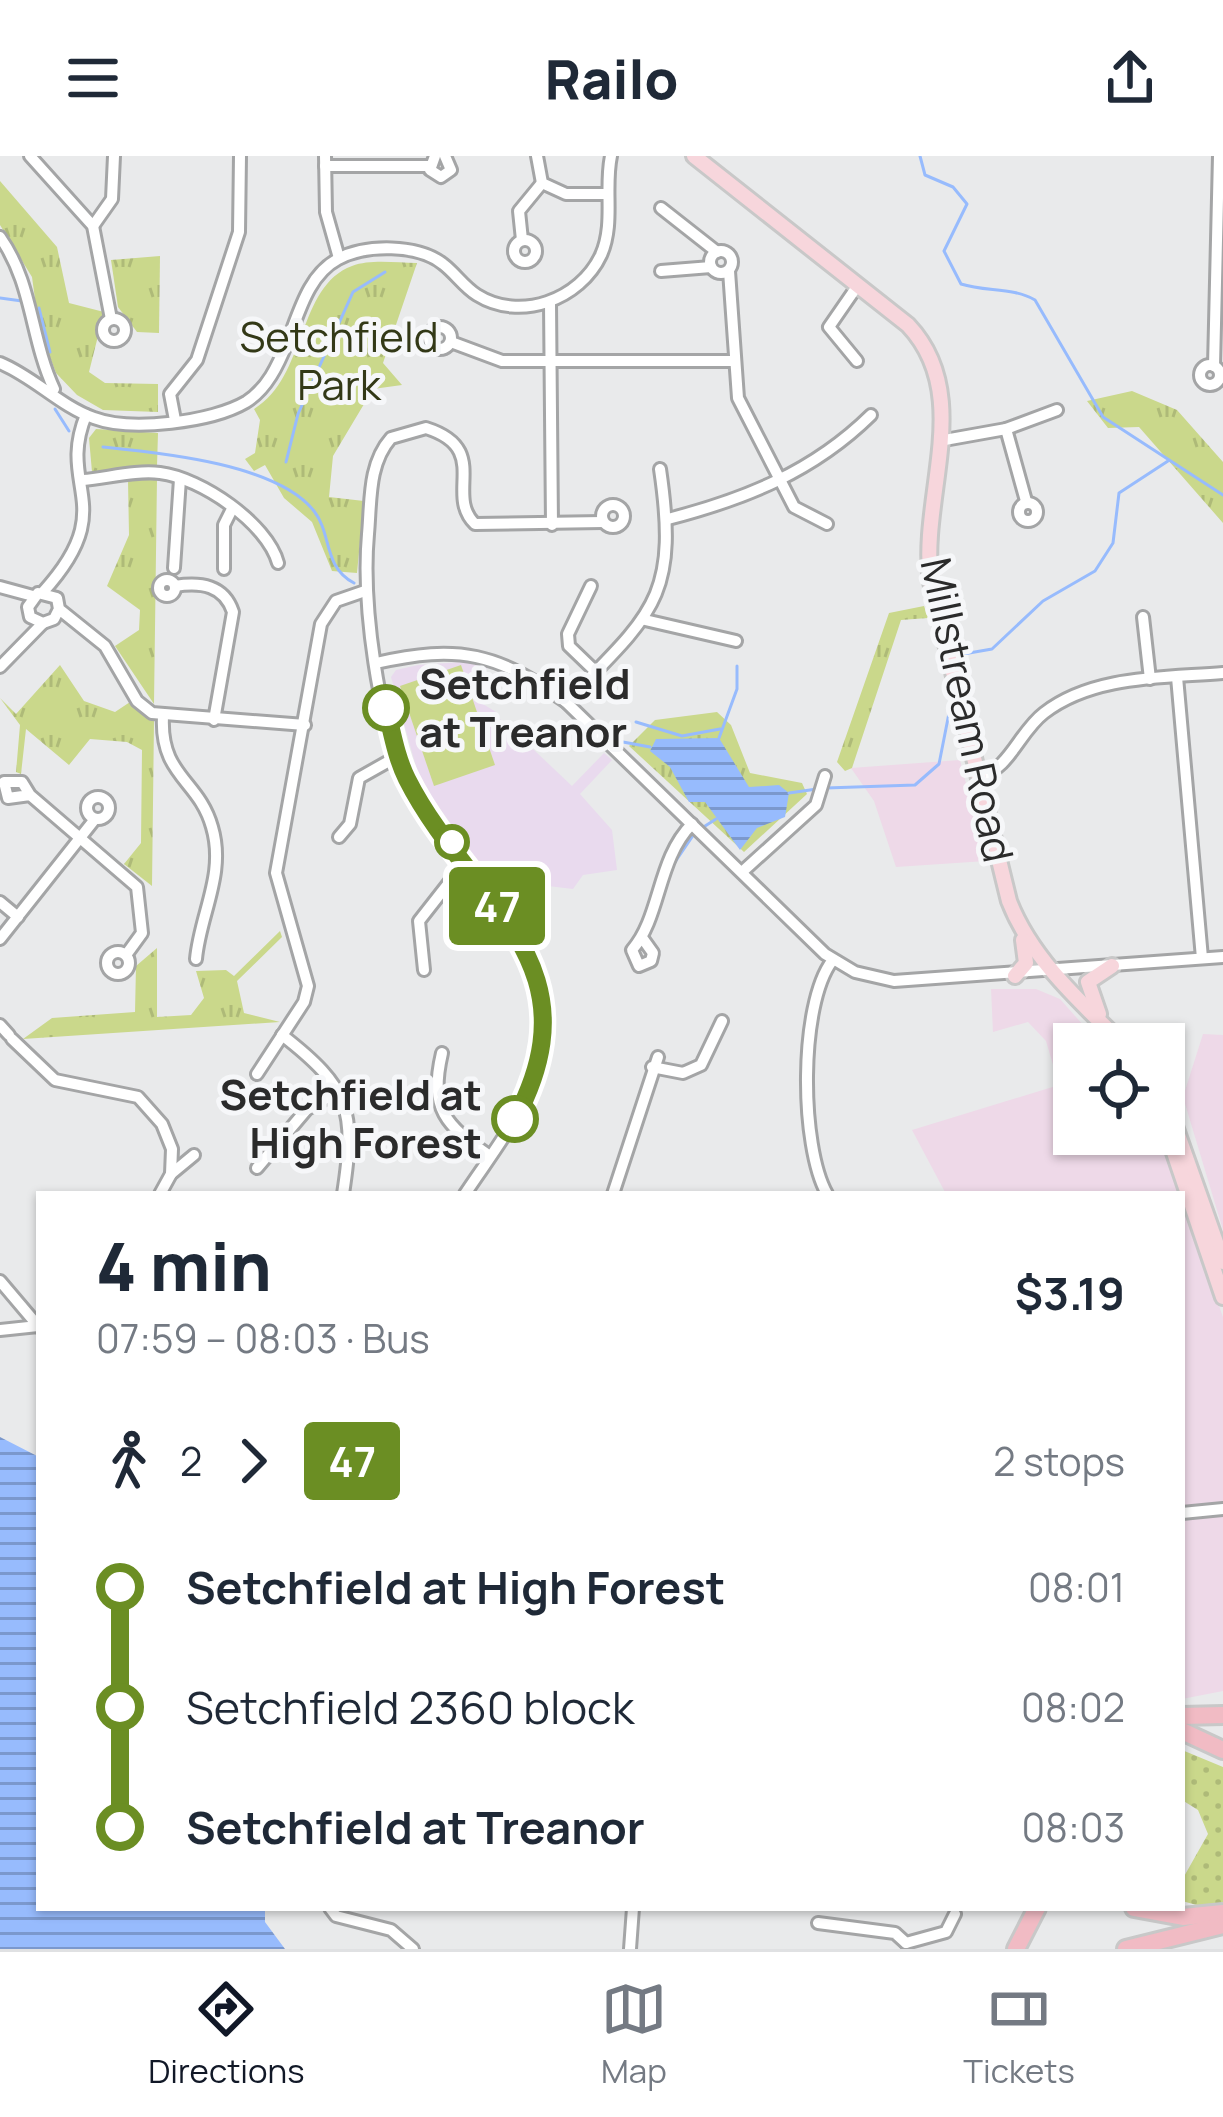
<!DOCTYPE html>
<meta charset="utf-8">
<style>
:root{--surface:#fff;--page:#f2f2f3;--text:#1f2937;--muted:#747a83;--line:#e0e1e3;--accent:#111827}
body{margin:0;font-family:Manrope,sans-serif;background:var(--page);color:var(--text);height:100vh;display:flex;flex-direction:column;font-size:45px;white-space:nowrap}
*{box-sizing:border-box;margin:0}
p{font-size:39px;color:var(--muted)}
.icon{flex:none;width:66px;height:66px;fill:none;stroke:currentColor;stroke-width:2;stroke-linecap:round;stroke-linejoin:round}
.map{position:relative;flex:1;overflow:hidden}
.panel{position:absolute;left:36px;top:1035px;width:1149px;height:720px;display:flex;flex-direction:column;background:var(--surface);border-radius:0px;box-shadow:0 3px 9px #0004}
.panel>*{flex:none}
.badge{padding:0 24px;border-radius:9px;font-size:42px;line-height:78px}
.controls{position:absolute;left:1053px;top:867px;display:grid;gap:24px}
.controls a{display:grid;place-items:center;width:132px;height:132px;border-radius:0px;background:var(--surface);box-shadow:0 3px 9px #0004;font-size:60px}
.map>.badge{position:absolute;translate:-50% -50%;box-shadow:0 0 0 6px #fff}
.legs{display:flex;align-items:center;gap:18px;height:132px;padding:0 60px;font-size:39px}
.legs p{margin-inline-start:auto}
.overview{display:flex;align-items:center;justify-content:space-between;height:204px;padding:0 60px}
h1{font-size:66px;font-weight:800;line-height:90px}
ul{padding:0 60px;list-style:none}
li{display:flex;align-items:center;gap:42px;height:120px;font-size:45px}
li i{display:grid;place-items:center;width:18px;height:100%;margin:0 15px;background:currentColor}
li i::after{content:'';width:30px;height:30px;margin:-15px;border:9px solid;border-radius:50%;background:var(--surface)}
li p{margin-inline-start:auto}
li:first-child i{background:linear-gradient(#0000 50%,currentColor 0)}
li:last-child i{background:linear-gradient(currentColor 50%,#0000 0)}
header{display:flex;justify-content:space-between;align-items:center;height:156px;padding:0 60px;background:var(--surface);font-size:54px;font-weight:800}
.menu{display:flex;justify-content:space-around;align-items:center;height:168px;border-top:3px solid var(--line);background:var(--surface);font-size:33px;color:var(--muted)}
.menu a{display:grid;justify-items:center;gap:6px}
.menu .current{color:var(--accent)}
.map>svg:first-child{display:block}
.commercial{fill:#eed9e8}
.education{fill:#e9daee}
.grass{fill:url(#grass-dots)}
.park{fill:url(#park-tufts)}
.garden{fill:#cad88b}
.water{fill:url(#water-rules)}
.lines{fill:none;stroke-linecap:round;stroke-linejoin:round}
.stream{stroke:#97bbfd;stroke-width:3}
.minor-casing{stroke:#a4a5a6;stroke-width:16}
.major-casing{stroke:#c8c8c8;stroke-width:20}
.highway-casing{stroke:#c8c8c8;stroke-width:22}
.minor{stroke:#fff;stroke-width:10}
.major{stroke:#f7d6dc;stroke-width:14}
.highway{stroke:#f1bbc4;stroke-width:16}
.line-1-casing{stroke:#fff;stroke-width:27}
.line-1{stroke:#6b8e23;stroke-width:18}
.stop-1-dot{fill:#fff;stroke:#6b8e23;stroke-width:6}
.labels{text-anchor:middle;stroke-width:10;stroke-linejoin:round;paint-order:stroke}
.park-label{font-size:42px;fill:#333917;stroke:#f6f7f9}
.stop-label{font-size:42px;font-weight:bold;fill:#2b2b2b;stroke:#f6f7f9;text-anchor:start}
.street-label{font-size:42px;fill:#2b2b2b;stroke:#f6f7f9}
</style>
<header><svg class="icon" aria-label="menu" viewBox="0 0 24 24"><path d="M4 6h16M4 12h16M4 18h16"/></svg>Railo<svg class="icon" aria-label="share" viewBox="0 0 24 24"><path d="M12 15V3M7 8l5-5 5 5M5 13v7h14v-7"/></svg></header>
<div class="map">
<svg width="1223" height="1793" viewBox="0 0 1223 1793">
<defs>
<pattern id="grass-dots" width="8" height="8" patternUnits="userSpaceOnUse" patternTransform="scale(3)"><rect width="8" height="8" fill="#cad88b"/><path d="M2 2h.1M6 6h.1" fill="none" stroke="#aeba78" stroke-width="1.8" stroke-linecap="round"/></pattern>
<pattern id="park-tufts" width="24" height="20" patternUnits="userSpaceOnUse" patternTransform="scale(3)"><rect width="24" height="20" fill="#cad88b"/><path d="M3 7l-1-3M5 7V3M7 7l1-3M15 17l-1-3M17 17v-4M19 17l1-3" fill="none" stroke="#aeba78"/></pattern>
<pattern id="water-rules" width="6" height="5" patternUnits="userSpaceOnUse" patternTransform="scale(3)"><rect width="6" height="5" fill="#97bbfd"/><path d="M0 2.5h6" fill="none" stroke="#7b98cd"/></pattern>
</defs>
<rect width="100%" height="100%" fill="#e9eaeb"/>
<!-- commercial -->
<g class="commercial">
<path d="M960,604L986,705L896,711L874,645L851,612Z"/>
<path d="M991,833H1036L1060,843L1100,888H1074V978H1160L1179,1038H946L912,974L1059,929L1046,885L1028,866L993,876Z"/>
<path d="M1203,878L1223,879V1074L1183,941Z"/>
<path d="M1182,1048L1223,1161V1535L1182,1543Z"/>
</g>
<!-- education -->
<path class="education" d="M462,506L487,511L478,545L496,556L513,585L534,594L572,630L604,597L612,604L580,638L612,674L617,714L583,719L573,733L548,730L514,755L420,625L391,521L396,514L418,509Z"/>
<!-- grass -->
<path class="grass" d="M1182,1594L1223,1611V1748L1204,1751L1182,1745V1724L1208,1678L1198,1654L1182,1644Z"/>
<!-- park -->
<g class="park">
<path d="M0,25L57,91L69,147L104,156L89,216L105,227L158,228V256L103,254L77,239L56,217L39,172L32,121L0,69Z"/>
<path d="M160,100L159,177L137,176L118,151L111,104Z"/>
<path d="M417,107L383,207L402,229L373,233L333,300L329,341L364,345L357,417L332,415L312,366L284,342L265,309L254,315L245,303L255,297L260,264L254,253C307,221 297,130 352,110C371,103 396,107 417,107Z"/>
<path d="M1132,235L1177,254L1223,306V367L1139,271L1108,272L1087,245Z"/>
<path d="M96,273L158,277L157,309L92,316L89,282Z"/>
<path d="M157,322L154,548L115,490L139,474L140,454L107,430L129,379L128,325Z"/>
<path d="M924,450L928,462L901,464L852,612L845,615L837,606L889,457Z"/>
<path d="M60,509L84,545L115,556L130,546L154,565L152,730L124,708L141,687L142,594L127,586L90,583L69,609L26,573L21,618L16,616L20,569L0,542L16,558Z"/>
<path d="M717,556L731,569L750,617L802,627L807,638L744,696L629,590L655,564Z"/>
<path d="M280,775L282,781L237,825L244,857L280,866L23,883L52,862L135,856L136,810L157,792V861L191,859L204,842L196,815L226,814L234,820Z"/>
</g>
<!-- garden -->
<path class="garden" d="M461,509L495,609L434,630L400,530Z"/>
<!-- water -->
<g class="water">
<path d="M719,582L749,631L779,629L789,637L785,661L757,672L740,694L705,646H689L670,611L650,595L656,583Z"/>
<path d="M0,1281L39,1301V1752H265V1766L285,1793H0Z"/>
</g>
<g class="lines">
<!-- stream -->
<g class="stream">
<path d="M920,0L925,19L953,31L967,48L944,95L961,128C986,136 1013,131 1035,144L1103,261L1223,339"/>
<path d="M0,142L22,145"/>
<path d="M39,152L50,196"/>
<path d="M55,253L69,275"/>
<path d="M103,291C162,297 277,308 314,355C332,378 323,411 354,427"/>
<path d="M286,306L298,258L353,136L385,116"/>
<path d="M952,500L992,493L1043,445L1095,415L1113,387L1119,337L1168,305"/>
<path d="M636,566L682,580L720,573"/>
<path d="M719,582L737,533V510"/>
<path d="M623,586L650,591"/>
<path d="M826,632L915,629L939,608L952,542"/>
<path d="M789,637L817,633"/>
<path d="M702,672L716,663"/>
<path d="M673,709L694,678"/>
</g>
<defs>
<g id="minor">
<path d="M30,0L93,70L111,163"/>
<path d="M325,0L326,56L339,102"/>
<path d="M435,0L430,14L441,21L451,14L445,0"/>
<path d="M537,0L542,27L566,38H608"/>
<path d="M325,10H429"/>
<path d="M661,52L717,96"/>
<path d="M93,70L112,43L114,0"/>
<path d="M0,81C33,128 30,181 54,233"/>
<circle cx="525" cy="95" r="11"/>
<path d="M522,84L519,55L542,27"/>
<circle cx="721" cy="106" r="11"/>
<path d="M661,115L711,111"/>
<path d="M729,115L738,242L794,351L827,368"/>
<path d="M550,147L552,369"/>
<circle cx="114" cy="174" r="11"/>
<circle cx="440" cy="182" r="11"/>
<path d="M451,186L502,205H733"/>
<path d="M857,205L829,171L858,129"/>
<path d="M0,207C34,221 60,250 94,262C131,276 212,266 246,246C267,233 278,209 287,187C299,157 308,119 338,103C366,88 418,88 443,108C455,117 464,131 477,139C520,166 580,144 601,99C615,67 604,33 611,0"/>
<circle cx="1210" cy="219" r="10"/>
<path d="M1214,210L1219,0"/>
<path d="M175,264L170,238L197,204L239,76L240,0"/>
<path d="M1006,273L1026,345"/>
<path d="M939,285L1006,273L1057,254"/>
<path d="M83,324C107,322 136,314 160,317C201,322 267,367 278,407"/>
<circle cx="1028" cy="356" r="9"/>
<circle cx="613" cy="360" r="11"/>
<path d="M668,363C745,343 813,316 871,259"/>
<path d="M174,412L180,323"/>
<path d="M224,413V369L232,353"/>
<circle cx="167" cy="432" r="8"/>
<path d="M175,430C201,426 224,429 233,456L214,564"/>
<path d="M591,430L568,478L569,490L596,516"/>
<path d="M0,431L33,440"/>
<path d="M43,436C121,350 56,332 86,259"/>
<path d="M59,453L54,463L43,467L30,461L28,451L38,437L57,442L59,453L105,490L137,545L152,557L305,569"/>
<path d="M1143,461L1150,523"/>
<path d="M645,464L736,485"/>
<path d="M376,507C459,488 497,497 566,546L825,798L855,816L894,825L1223,801"/>
<path d="M0,511L43,467"/>
<path d="M1177,521L1202,802"/>
<path d="M566,546C653,457 679,442 660,313"/>
<path d="M163,561C160,620 199,624 212,671C226,718 200,758 196,803"/>
<path d="M979,621C1010,613 1019,576 1044,557C1093,519 1164,522 1223,517"/>
<path d="M30,639L8,642L4,626H22L30,639L137,731L142,777L126,799"/>
<circle cx="98" cy="652" r="11"/>
<path d="M339,681L350,668L359,622L398,600"/>
<path d="M742,716L816,649L825,620"/>
<path d="M0,746L18,761"/>
<path d="M0,783L95,663"/>
<path d="M643,783L653,797L651,805L639,810L632,794C661,761 657,703 692,668"/>
<circle cx="118" cy="807" r="11"/>
<path d="M424,814L419,765L466,705"/>
<path d="M0,869L9,879"/>
<path d="M282,879C350,932 356,954 343,1038"/>
<path d="M12,883L55,924L138,941L162,968L172,993L171,1018"/>
<path d="M442,897C429,953 445,969 490,1000"/>
<path d="M652,911L683,917L701,909L722,865"/>
<path d="M257,918L304,846L308,830L276,717L321,468L336,445L365,435"/>
<path d="M257,1012L307,953L339,935"/>
<path d="M160,1038L171,1018L194,999"/>
<path d="M465,1038C498,988 541,938 545,875C549,779 454,705 410,629C377,571 362,444 368,378C371,345 368,308 391,282L426,272C492,293 444,338 475,368L603,366"/>
<path d="M613,1038L658,901"/>
<path d="M827,1038C800,990 799,849 832,805"/>
<path d="M0,1125L39,1171"/>
<path d="M0,1174L38,1170"/>
<path d="M1182,1357L1223,1353"/>
<path d="M330,1752L336,1760L391,1774L413,1793"/>
<path d="M818,1767L895,1777L906,1787"/>
<path d="M906,1787L946,1776L955,1758"/>
<path d="M630,1793L633,1752"/>
</g>
<g id="major">
<path d="M694,0L908,169C975,240 919,341 931,426L1009,745C1031,802 1080,846 1123,888"/>
<path d="M1015,820L1026,807L1023,784"/>
<path d="M1099,858L1088,826L1112,810"/>
<path d="M1164,939L1223,1106"/>
<path d="M1164,967L1223,1141"/>
</g>
<g id="highway">
<path d="M1182,1560L1223,1559"/>
<path d="M1182,1575L1223,1594"/>
<path d="M1134,1752L1183,1761L1223,1757"/>
<path d="M1016,1793L1037,1752"/>
<path d="M1126,1793L1223,1769"/>
</g>
</defs>
<!-- minor casing -->
<use href="#minor" class="minor-casing"/>
<!-- major casing -->
<use href="#major" class="major-casing"/>
<!-- highway casing -->
<use href="#highway" class="highway-casing"/>
<!-- minor -->
<use href="#minor" class="minor"/>
<!-- major -->
<use href="#major" class="major"/>
<!-- highway -->
<use href="#highway" class="highway"/>
</g>
<g class="lines">
<defs>
<path id="line-1" d="M386,552C392,576 396,601 407,623C469,746 600,804 515,963"/>
</defs>
<!-- line-1 casing -->
<use href="#line-1" class="line-1-casing"/>
<!-- line-1 -->
<use href="#line-1" class="line-1"/>
</g>
<!-- markers -->
<g class="stop-1-dot">
<circle cx="386" cy="552" r="21"/>
<circle cx="452" cy="686" r="15"/>
<circle cx="515" cy="963" r="21"/>
</g>
<g class="labels">
<!-- park labels -->
<g class="park-label">
<text x="339" y="196">Setchfield<tspan x="339" dy="48">Park</tspan></text>
</g>
<!-- stop labels -->
<g class="stop-label">
<text x="419" y="543">Setchfield<tspan x="419" dy="48">at Treanor</tspan></text>
<text x="482" y="954" text-anchor="end">Setchfield at<tspan x="482" dy="48">High Forest</tspan></text>
</g>
<!-- street labels -->
<g class="street-label">
<text transform="translate(967 554) rotate(78)" y="15">Millstream Road</text>
</g>
</g>
</svg>
<div class="controls">
<a><svg class="icon" aria-label="locate" viewBox="0 0 24 24"><circle cx="12" cy="12" r="6"/><path d="M12 2v4M12 18v4M2 12h4M18 12h4"/></svg></a>
</div>
<b class="badge" style="left:497px;top:750px;background:#6b8e23;color:#fff">47</b>
<section class="panel">
<div class="overview"><div><h1>4 min</h1><p>07:59 – 08:03 · Bus</p></div><b>$3.19</b></div>
<div class="legs"><svg class="icon" aria-label="walk" viewBox="0 0 24 24"><circle cx="13" cy="4" r="2"/><path d="M13 8l-2 6 4 7M11 14l-3 7M7 12l3-4h3l4 4"/></svg>2<svg class="icon" aria-label="forward" viewBox="0 0 24 24"><path d="M9 5l7 7-7 7"/></svg><b class="badge" style="background:#6b8e23;color:#fff">47</b><p>2 stops</p></div>
<ul>
<li><i style="color:#6b8e23"></i><b>Setchfield at High Forest</b><p>08:01</p></li>
<li><i style="color:#6b8e23"></i><span>Setchfield 2360 block</span><p>08:02</p></li>
<li><i style="color:#6b8e23"></i><b>Setchfield at Treanor</b><p>08:03</p></li>
</ul>
</section>
</div>
<nav class="menu">
<a class="current"><svg class="icon" aria-label="directions" viewBox="0 0 24 24"><path d="M12 3l9 9-9 9-9-9zM9 14v-3h6M13 9l2 2-2 2"/></svg>Directions</a>
<a><svg class="icon" aria-label="map" viewBox="0 0 24 24"><path d="M3 6l6-2 6 2 6-2v14l-6 2-6-2-6 2zM9 4v14M15 6v14"/></svg>Map</a>
<a><svg class="icon" aria-label="tickets" viewBox="0 0 24 24"><path d="M3 7h18v10H3zM15 7v10"/></svg>Tickets</a>
</nav>
